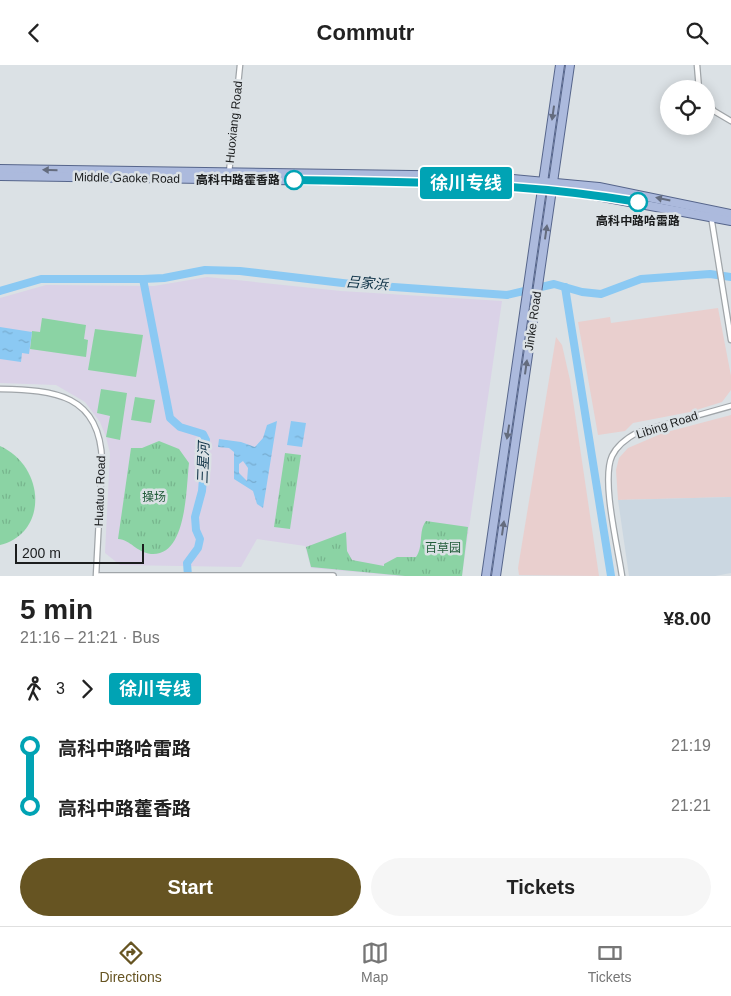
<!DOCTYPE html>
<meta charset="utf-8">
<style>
:root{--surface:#fff;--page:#f6f6f6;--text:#222;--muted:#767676;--line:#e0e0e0;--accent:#665422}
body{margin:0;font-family:Helvetica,"Noto Sans SC",sans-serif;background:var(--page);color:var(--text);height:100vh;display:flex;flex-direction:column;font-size:19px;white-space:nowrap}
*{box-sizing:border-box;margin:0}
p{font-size:16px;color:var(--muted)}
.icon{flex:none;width:28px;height:28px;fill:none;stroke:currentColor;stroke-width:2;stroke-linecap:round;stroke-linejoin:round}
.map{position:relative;height:511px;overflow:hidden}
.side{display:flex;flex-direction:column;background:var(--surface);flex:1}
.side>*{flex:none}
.badge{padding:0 10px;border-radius:4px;font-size:18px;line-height:32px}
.controls{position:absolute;left:660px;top:15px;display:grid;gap:10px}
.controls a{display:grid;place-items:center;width:55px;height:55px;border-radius:50%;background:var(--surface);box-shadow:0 2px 12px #0003;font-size:25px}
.scale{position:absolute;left:15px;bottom:12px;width:129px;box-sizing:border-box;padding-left:5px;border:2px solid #1b1d1e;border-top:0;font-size:14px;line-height:18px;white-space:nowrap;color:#1b1d1e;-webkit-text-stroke:4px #dbe1e5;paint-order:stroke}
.map>.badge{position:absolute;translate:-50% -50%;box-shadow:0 0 0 2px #fff}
.legs{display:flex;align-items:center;gap:8px;height:55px;padding:0 20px;font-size:16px}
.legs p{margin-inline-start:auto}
.summary{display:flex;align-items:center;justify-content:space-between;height:85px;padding:0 20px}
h1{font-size:28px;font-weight:700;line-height:38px}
.primary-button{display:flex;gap:10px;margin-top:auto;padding:10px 20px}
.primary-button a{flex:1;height:58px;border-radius:30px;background:var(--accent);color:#fff;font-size:20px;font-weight:700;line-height:58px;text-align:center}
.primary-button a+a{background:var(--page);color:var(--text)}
ul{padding:0 20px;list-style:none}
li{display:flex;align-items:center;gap:18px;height:60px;font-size:19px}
li i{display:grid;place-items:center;width:8px;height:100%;margin:0 6px;background:currentColor}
li i::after{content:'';width:12px;height:12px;margin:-6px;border:4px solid;border-radius:50%;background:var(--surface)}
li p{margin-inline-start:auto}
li:first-child i{background:linear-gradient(#0000 50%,currentColor 0)}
li:last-child i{background:linear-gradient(currentColor 50%,#0000 0)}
header{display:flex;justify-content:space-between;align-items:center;height:65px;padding:0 20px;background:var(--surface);font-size:22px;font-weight:700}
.tab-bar{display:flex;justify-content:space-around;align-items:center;height:70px;border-top:1px solid var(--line);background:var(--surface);font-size:14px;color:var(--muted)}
.tab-bar a{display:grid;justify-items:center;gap:2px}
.tab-bar .on{color:var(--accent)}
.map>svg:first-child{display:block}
.commercial{fill:#e9cfce}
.built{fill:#cbd7e1}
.education{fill:#dad2e7}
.park{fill:url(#park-tufts)}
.garden{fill:#8bd3a4}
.water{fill:url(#water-ripples);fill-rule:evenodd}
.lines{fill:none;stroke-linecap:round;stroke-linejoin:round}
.river{stroke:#8bc9f3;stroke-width:8}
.minor-casing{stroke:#a0a5a9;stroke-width:7}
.tertiary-casing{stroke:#a0a5a9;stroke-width:8}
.primary-casing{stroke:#56658b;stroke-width:10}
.minor{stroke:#fff;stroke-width:4.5}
.tertiary{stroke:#fff;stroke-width:5.5}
.primary{stroke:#acbadd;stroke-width:8}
.oneway{fill:#646c7e}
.line-1-casing{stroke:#fff;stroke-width:11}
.line-1{stroke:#00a3b4;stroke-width:8}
.stop-1-dot{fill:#fff;stroke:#00a3b4;stroke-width:2.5}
.labels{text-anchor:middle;stroke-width:5;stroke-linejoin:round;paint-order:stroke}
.street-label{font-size:12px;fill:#1b1d1e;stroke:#dbe1e5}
.stop-label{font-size:12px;font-weight:bold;fill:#1b1d1e;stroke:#dbe1e5;text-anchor:end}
.park-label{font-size:12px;fill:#225c3a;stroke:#dbe1e5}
.water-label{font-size:14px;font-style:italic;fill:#0b2f44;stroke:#dbe1e5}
</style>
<header><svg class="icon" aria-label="back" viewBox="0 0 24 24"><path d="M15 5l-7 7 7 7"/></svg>Commutr<svg class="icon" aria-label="search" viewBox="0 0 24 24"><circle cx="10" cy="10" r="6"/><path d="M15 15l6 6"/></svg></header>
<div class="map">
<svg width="731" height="511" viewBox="0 0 731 511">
<defs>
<pattern id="park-tufts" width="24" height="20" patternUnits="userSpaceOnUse" patternTransform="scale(1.25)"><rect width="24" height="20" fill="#8bd3a4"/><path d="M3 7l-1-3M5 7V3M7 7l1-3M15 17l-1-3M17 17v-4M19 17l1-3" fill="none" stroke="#77b58d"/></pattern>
<pattern id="water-ripples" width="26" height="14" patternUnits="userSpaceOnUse" patternTransform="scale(1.25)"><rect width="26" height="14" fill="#8bc9f3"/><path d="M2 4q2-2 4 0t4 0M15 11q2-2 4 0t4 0" fill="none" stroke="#77acd0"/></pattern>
</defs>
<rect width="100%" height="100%" fill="#dbe1e5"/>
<!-- commercial -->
<g class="commercial">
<path d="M718,243L731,311V325L722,337L690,347L633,358L625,366L598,370L578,257L610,252L611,258Z"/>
<path d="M556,272L562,280L570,315L599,511L519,510L518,503Z"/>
<path d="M731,350V432L618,435L616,405L619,393L628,383L663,368Z"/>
</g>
<!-- built -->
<path class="built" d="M731,432V508L715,511H629L618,435Z"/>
<!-- education -->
<path class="education" d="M207,212L341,226L502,236L462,511H400L311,503L305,481L257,474L241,502L120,500L105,488L110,388L106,372L100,357L85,337L56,320L0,318V233L46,220L154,221Z"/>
<!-- park -->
<g class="park">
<path d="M159,376L179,384L189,398C186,423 187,492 151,489C136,487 131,475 118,474L131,383H142Z"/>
<path d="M0,381C45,401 49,468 0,480Z"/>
<path d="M285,388L301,390L290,464L274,462Z"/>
<path d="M426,456L468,462L462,511H405L311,502L306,482L346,467L347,486L352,495L384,501V499L397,492H416C424,481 418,466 426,456Z"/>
</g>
<!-- garden -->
<g class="garden">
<path d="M42,253L86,260L84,274L88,275L86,292L30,284L32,266L40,267Z"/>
<path d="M95,264L143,270L136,312L88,305Z"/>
<path d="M101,324L127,328L120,375L106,372L110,351L97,348Z"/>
<path d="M135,332L155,335L151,358L131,355Z"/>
</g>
<!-- water -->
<g class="water">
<path d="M0,262L32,267L29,289L22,288L21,297L0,294Z"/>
<path d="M277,356L263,443L257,439L253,426L234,414V387L229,383L218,382L219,374L241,377L255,382L263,373L267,360ZM243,396L248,403L247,416L239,408V399Z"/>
<path d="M291,356L306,358L302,382L287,380Z"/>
</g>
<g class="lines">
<!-- river -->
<g class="river">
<path d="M143,214L170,353L180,362L203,369L206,375L202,426L195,452L196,465L200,474L198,483L187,498L188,511"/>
<path d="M565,222L611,511"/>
<path d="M0,226L41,214H143L164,213L205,205L240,206L351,219L507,230L554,219L582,227L601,229L641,214L710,209L731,212"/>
</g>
<defs>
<g id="minor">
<path d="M697,0L699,24"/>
<path d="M706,36L714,46L731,56"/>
<path d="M229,108L240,0"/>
<path d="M711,151L731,275"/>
<path d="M0,324C54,325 100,329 102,396L96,511"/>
<path d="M622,511C618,483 601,415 612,391C617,380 627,373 638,367L731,341"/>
</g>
<path id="tertiary" d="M99,511H333"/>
<g id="primary">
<path d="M0,104L481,111L599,122L731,149"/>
<path d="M0,111L480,118L576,127L731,156"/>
<path d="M486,511L560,0"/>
<path d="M496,511L570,0"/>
</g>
</defs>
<!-- minor casing -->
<use href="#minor" class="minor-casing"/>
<!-- tertiary casing -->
<use href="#tertiary" class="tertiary-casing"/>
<!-- primary casing -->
<use href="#primary" class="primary-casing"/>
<!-- minor -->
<use href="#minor" class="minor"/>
<!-- tertiary -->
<use href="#tertiary" class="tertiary"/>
<!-- primary -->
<use href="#primary" class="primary"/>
</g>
<!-- one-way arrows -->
<defs><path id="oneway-solid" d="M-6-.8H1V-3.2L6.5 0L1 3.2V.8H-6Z" transform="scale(1.25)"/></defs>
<g class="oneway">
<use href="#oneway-solid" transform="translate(553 48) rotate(98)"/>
<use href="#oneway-solid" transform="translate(50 105) rotate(-179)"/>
<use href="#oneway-solid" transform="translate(663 134) rotate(-168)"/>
<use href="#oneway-solid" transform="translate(546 167) rotate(-82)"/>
<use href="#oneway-solid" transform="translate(526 302) rotate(-82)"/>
<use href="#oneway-solid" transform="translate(508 367) rotate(99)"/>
<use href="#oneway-solid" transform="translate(503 463) rotate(-82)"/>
</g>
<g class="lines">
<defs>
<path id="line-1" d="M294,115C410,117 524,117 638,137"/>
</defs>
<!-- line-1 casing -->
<use href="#line-1" class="line-1-casing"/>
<!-- line-1 -->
<use href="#line-1" class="line-1"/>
</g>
<!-- markers -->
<g class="stop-1-dot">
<circle cx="294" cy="115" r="9"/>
<circle cx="638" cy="137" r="9"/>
</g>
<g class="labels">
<!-- street labels -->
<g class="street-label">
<text transform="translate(234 57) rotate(-84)" y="4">Huoxiang Road</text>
<text transform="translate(127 113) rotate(1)" y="4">Middle Gaoke Road</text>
<text transform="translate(533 256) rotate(-82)" y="4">Jinke Road</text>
<text transform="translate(667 360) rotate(-18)" y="4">Libing Road</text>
<text transform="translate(100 426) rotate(-88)" y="4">Huatuo Road</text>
</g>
<!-- stop labels -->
<g class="stop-label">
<text x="280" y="119">高科中路藿香路</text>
<text x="638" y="160" text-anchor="middle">高科中路哈雷路</text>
</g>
<!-- park labels -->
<g class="park-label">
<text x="154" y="436">操场</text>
<text x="443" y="487">百草园</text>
</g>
<!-- water labels -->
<g class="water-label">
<text transform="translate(367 218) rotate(5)" y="5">吕家浜</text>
<text transform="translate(203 398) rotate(-88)" y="5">三星河</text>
</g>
</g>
</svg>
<div class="controls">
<a><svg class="icon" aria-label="locate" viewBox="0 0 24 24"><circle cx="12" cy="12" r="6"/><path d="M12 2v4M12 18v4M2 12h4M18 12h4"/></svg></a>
</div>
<div class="scale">200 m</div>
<b class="badge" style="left:466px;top:118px;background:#00a3b4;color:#fff">徐川专线</b>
</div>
<section class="side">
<div class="summary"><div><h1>5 min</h1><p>21:16 – 21:21 · Bus</p></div><b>¥8.00</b></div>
<div class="legs"><svg class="icon" aria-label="walk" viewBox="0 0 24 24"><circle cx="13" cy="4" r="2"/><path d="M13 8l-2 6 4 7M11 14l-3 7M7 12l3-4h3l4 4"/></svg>3<svg class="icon" aria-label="forward" viewBox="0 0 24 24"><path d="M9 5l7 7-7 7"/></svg><b class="badge" style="background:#00a3b4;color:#fff">徐川专线</b></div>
<ul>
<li><i style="color:#00a3b4"></i><b>高科中路哈雷路</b><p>21:19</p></li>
<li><i style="color:#00a3b4"></i><b>高科中路藿香路</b><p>21:21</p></li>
</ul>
<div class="primary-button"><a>Start</a><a>Tickets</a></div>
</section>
<nav class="tab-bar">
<a class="on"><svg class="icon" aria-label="directions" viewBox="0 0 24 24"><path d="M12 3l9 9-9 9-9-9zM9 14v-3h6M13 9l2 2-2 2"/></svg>Directions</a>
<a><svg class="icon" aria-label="map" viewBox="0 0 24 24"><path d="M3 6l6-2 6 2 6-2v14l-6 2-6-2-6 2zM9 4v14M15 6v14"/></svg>Map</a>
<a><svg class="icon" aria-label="tickets" viewBox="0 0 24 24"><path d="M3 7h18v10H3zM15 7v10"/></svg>Tickets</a>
</nav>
